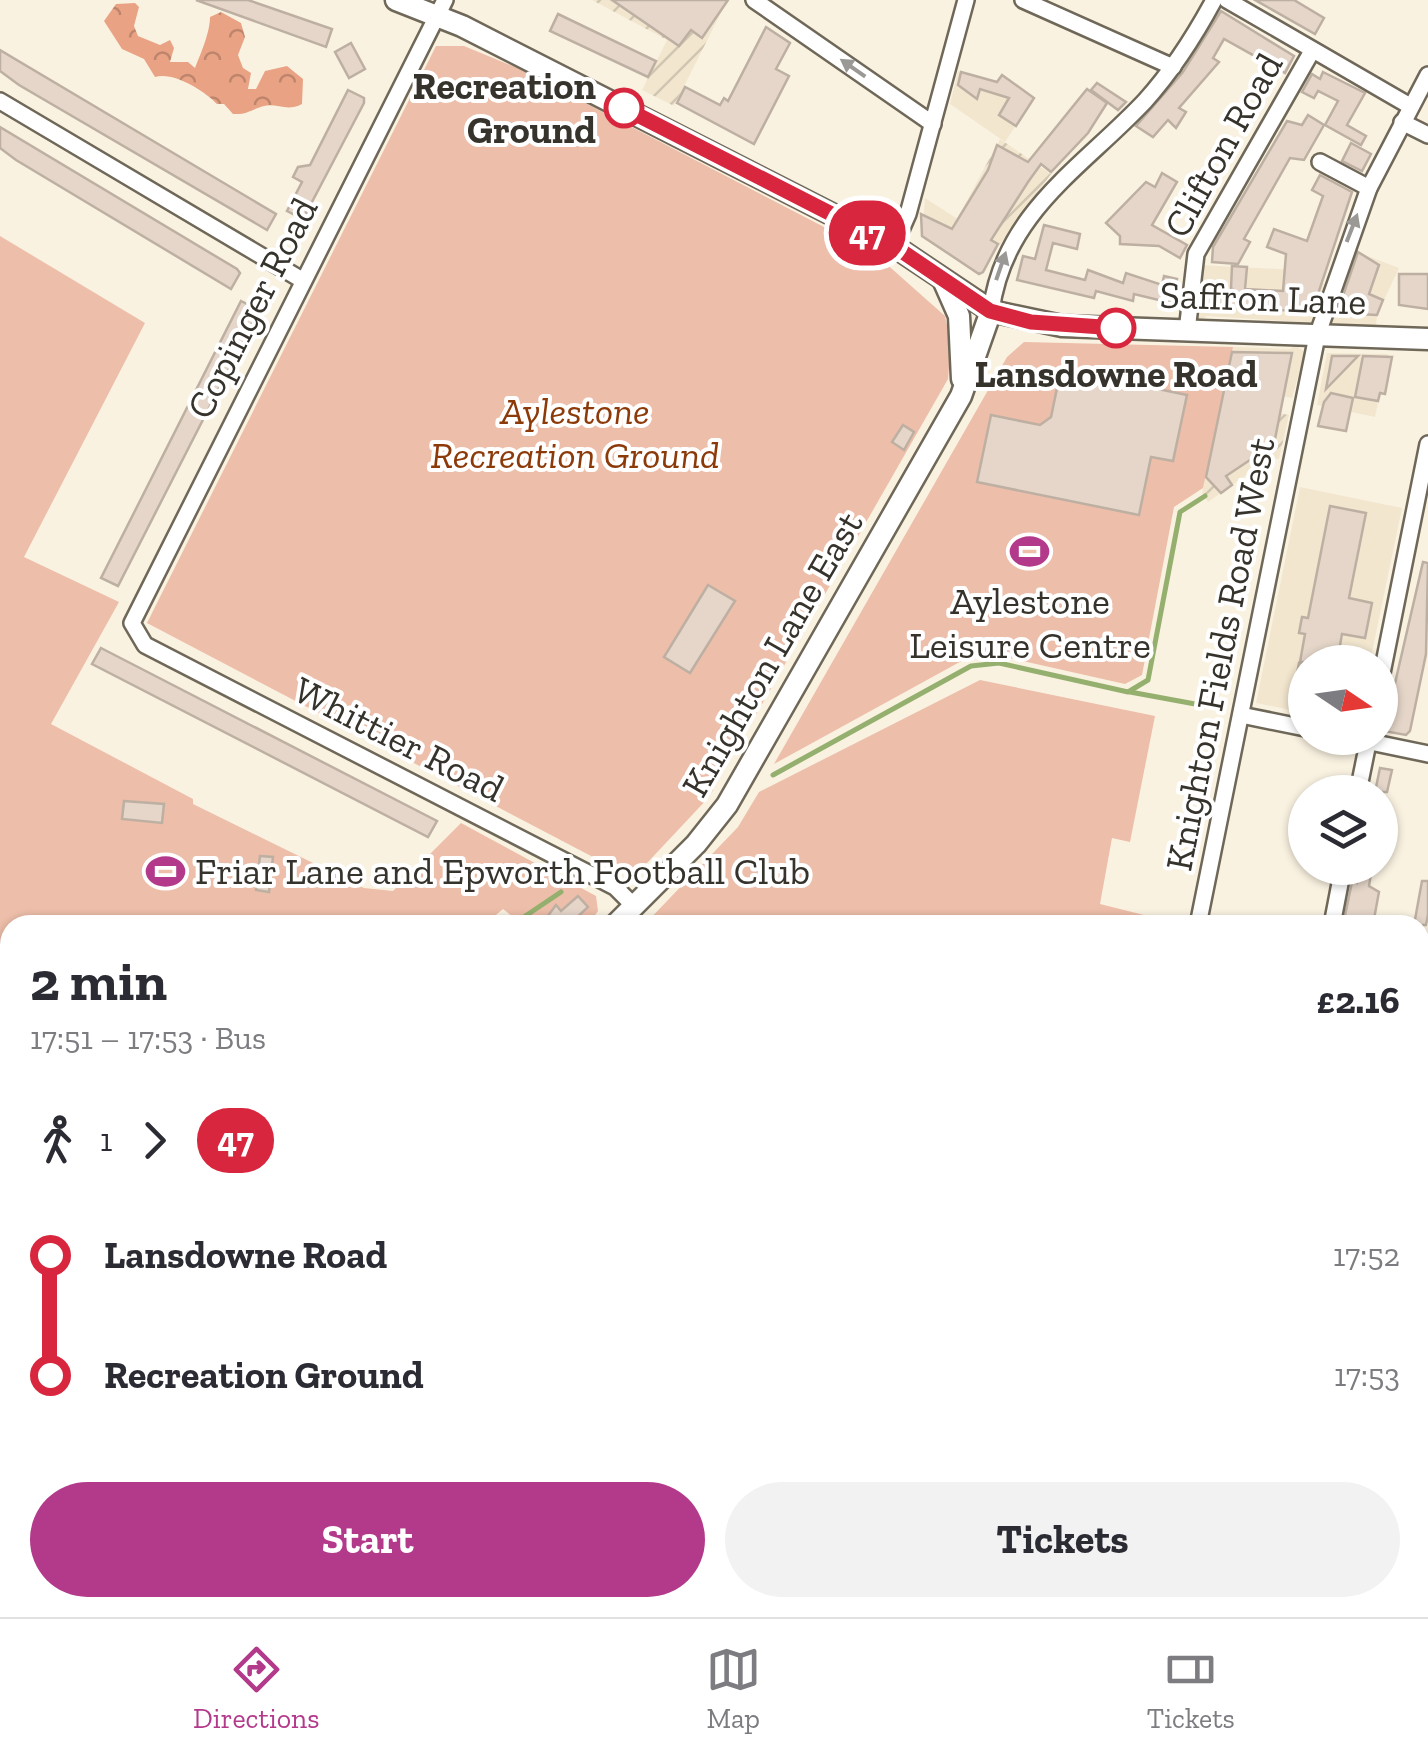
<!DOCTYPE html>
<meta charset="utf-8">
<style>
:root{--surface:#fff;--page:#f2f2f3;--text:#2b2b33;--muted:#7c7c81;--line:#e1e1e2;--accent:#b3398b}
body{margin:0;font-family:"Zilla Slab",serif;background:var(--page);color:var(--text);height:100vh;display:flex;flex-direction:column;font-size:38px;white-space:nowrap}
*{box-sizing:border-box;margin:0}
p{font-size:32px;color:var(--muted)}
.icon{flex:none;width:55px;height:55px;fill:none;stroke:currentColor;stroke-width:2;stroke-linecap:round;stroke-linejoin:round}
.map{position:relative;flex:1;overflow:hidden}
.drawer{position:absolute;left:0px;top:915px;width:1430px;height:702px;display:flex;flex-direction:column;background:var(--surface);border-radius:30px 30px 0 0;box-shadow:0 2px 8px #0004}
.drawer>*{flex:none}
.badge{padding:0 20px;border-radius:32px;font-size:35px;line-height:65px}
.needle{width:65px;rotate:103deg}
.tools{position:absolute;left:1288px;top:645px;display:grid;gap:20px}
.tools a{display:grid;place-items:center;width:110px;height:110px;border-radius:50%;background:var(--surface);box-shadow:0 2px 8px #0004;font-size:50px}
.map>.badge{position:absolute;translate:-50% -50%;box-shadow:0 0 0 5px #fff}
.legs{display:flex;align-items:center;gap:15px;height:110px;padding:0 30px;font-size:32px}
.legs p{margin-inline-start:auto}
.summary{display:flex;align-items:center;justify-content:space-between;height:170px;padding:0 30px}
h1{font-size:55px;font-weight:700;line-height:75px}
.button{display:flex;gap:20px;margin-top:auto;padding:20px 30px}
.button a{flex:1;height:115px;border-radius:60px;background:var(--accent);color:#fff;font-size:40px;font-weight:700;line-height:115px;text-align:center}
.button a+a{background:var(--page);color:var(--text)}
ul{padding:0 30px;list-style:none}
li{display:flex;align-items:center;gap:35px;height:120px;font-size:38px}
li i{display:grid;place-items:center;width:15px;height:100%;margin:0 12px;background:currentColor}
li i::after{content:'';width:25px;height:25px;margin:-12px;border:8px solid;border-radius:50%;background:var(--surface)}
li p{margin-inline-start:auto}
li:first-child i{background:linear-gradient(#0000 50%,currentColor 0)}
li:last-child i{background:linear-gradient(currentColor 50%,#0000 0)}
.menu{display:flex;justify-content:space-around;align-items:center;height:140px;border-top:2px solid var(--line);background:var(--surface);font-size:28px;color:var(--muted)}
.menu a{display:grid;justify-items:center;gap:5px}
.menu .on{color:var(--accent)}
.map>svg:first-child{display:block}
.built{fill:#f2e6cf}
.industrial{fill:url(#industrial-furrows)}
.green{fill:#edbea9}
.forest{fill:url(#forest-crowns)}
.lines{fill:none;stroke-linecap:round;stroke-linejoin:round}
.stream{stroke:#95b06e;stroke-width:5}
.building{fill:#e5d6c9;stroke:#bdb0a3;stroke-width:2.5}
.street-casing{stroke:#6f6859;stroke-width:20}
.secondary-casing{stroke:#6f6859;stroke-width:25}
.street{stroke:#fff;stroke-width:15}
.secondary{stroke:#fff;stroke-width:20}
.rail-casing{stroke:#827d73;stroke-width:9}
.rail{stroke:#fff;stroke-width:5;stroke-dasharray:15;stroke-linecap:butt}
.oneway{fill:#9a9996}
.line-1-casing{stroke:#fff;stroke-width:22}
.line-1{stroke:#d7263d;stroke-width:15}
.stop-1-dot{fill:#fff;stroke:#d7263d;stroke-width:5}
.labels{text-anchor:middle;stroke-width:8;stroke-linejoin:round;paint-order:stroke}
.stop-label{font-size:38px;font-weight:bold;fill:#36332c;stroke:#fff;text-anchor:end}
.street-label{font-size:38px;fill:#36332c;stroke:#fff}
.park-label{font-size:38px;font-style:italic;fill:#8c3a09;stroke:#fff}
.poi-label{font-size:38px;fill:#36332c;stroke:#fff}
</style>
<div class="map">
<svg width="1428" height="1617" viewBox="0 0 1428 1617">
<defs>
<pattern id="industrial-furrows" width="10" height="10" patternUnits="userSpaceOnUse" patternTransform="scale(2.5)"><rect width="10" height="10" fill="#f2e6cf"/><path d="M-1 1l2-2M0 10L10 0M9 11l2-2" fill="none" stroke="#d0c6b2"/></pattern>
<pattern id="forest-crowns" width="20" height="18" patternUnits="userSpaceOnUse" patternTransform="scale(2.5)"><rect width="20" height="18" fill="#e9a384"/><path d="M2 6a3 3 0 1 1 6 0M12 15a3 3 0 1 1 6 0" fill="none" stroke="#be856c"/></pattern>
</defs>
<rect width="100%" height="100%" fill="#faf2e1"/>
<!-- built -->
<g class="built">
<path d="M958,71L997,82L1002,75L1034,98L1005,142L950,104Z"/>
<path d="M925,198L978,232L960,262L922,236Z"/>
<path d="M1352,250L1399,268L1377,315L1376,327H1339L1331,322Z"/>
<path d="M1199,265L1299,270V281L1324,283L1317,318L1305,327L1301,322L1207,316L1201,320L1194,314Z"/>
<path d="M1295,345L1305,352L1292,398L1225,384L1233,347L1290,349Z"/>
<path d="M1327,353L1388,354L1375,417L1317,405Z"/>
<path d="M1300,487L1402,508L1370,662H1305V713L1256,703Z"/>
<path d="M433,1608H757L753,1617H431Z"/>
</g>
<!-- industrial -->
<g class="industrial">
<path d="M592,0H725L727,1L674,106L642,90L667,40Z"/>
<path d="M1000,139L1051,174L1000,245L957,219Z"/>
<path d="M1221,402L1289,415L1279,459L1271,458L1208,502L1202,493Z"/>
<path d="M1420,1294L1428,1296V1617H1295L1268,1608H1420Z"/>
<path d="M1015,1608H1216L1243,1617H1012Z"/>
</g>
<!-- green -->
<g class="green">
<path d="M436,46H464L520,69L874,253L945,316L951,345L948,379L709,797L633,878L147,623Z"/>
<path d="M0,236L145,323L24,557L119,602L51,724L193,799V804L364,888L393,891L461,823L596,896L598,911L588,925H523L503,909L484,925H10V974L0,973Z"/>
<path d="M1024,342L1233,347L1203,488L1174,507L1142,675L1125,684L1001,656L967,658L774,764L1007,357Z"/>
<path d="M980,680L1155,716L1130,842L1112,838L1100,904L1184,925H644L738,827L759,792Z"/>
<path d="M0,1067L10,1068V1416L0,1427Z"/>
</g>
<!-- forest -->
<g class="forest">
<path d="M135,3L139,7L134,26L138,36L160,45L170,40L174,48L170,62H188L195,68C200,55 210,33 210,17L221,12L241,23L245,37L238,55L243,68L251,73L248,89H256L265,71L287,66L303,79L302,104C287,112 277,103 264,106C252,109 247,115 233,114L224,104H217C205,91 173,71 155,77L144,59L122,49L104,21L116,4Z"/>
<path d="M0,973L10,974V1020L0,1019Z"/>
<path d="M0,1069L10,1070V1166L0,1163Z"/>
<path d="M10,1220V1286L0,1288V1221Z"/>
</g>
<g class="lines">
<!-- stream -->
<g class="stream">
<path d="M1130,692L1206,706"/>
<path d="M773,775L971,666L999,663L1128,692L1148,680L1180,512L1205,496"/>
<path d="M512,925L561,892"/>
<path d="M0,1268L10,1264"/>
</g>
</g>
<!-- building -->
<g class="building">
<path d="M196,0H248L332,29L326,47Z"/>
<path d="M612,0H728L702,38L691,30L679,46Z"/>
<path d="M1255,0H1294L1324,18L1315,34Z"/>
<path d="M1221,11L1294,56L1285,73L1224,39L1213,58L1219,62L1179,108L1186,112L1176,128L1168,120L1153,137L1136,126L1183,72Z"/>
<path d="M558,14L656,61L648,77L550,31Z"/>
<path d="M766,27L790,43L776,69L789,76L754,144L677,103L685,87L720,105L724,98L728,101Z"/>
<path d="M351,43L365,69L349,78L335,52Z"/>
<path d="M0,50L276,214L267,230L19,85L0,71Z"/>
<path d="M961,72L997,82L1002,75L1034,98L1016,126L999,115L1009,98L980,89L977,99L958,85Z"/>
<path d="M1323,72L1365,93L1347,125L1366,136L1361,145L1325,125L1338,101L1318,91L1314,98L1302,92L1312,74L1320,79Z"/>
<path d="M1097,83L1126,102L1118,110L1091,90Z"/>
<path d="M1087,89L1107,103L1088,133L1051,172L1041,164L1028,182L991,240L998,244L983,272L979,274L922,236L921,214L952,229L988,170L997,145L1028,162Z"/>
<path d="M348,90L364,98V103L303,219L287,211L302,182L293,177L298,167L310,165Z"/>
<path d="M1308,115L1324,125L1304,160L1290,158L1244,239L1250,242L1238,264L1212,262L1213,247L1287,121L1302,125Z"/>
<path d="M0,127L237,269L240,273L231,289L16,160L0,148Z"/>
<path d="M1351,143L1371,154L1362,171L1342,161Z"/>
<path d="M1162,173L1177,182L1152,225L1187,245L1180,258L1159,246L1120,244V236L1106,223L1146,182L1155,187Z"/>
<path d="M1320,175L1352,192L1312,312L1208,306L1209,287L1243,296L1231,288L1232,266L1247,267L1245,289L1283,291L1286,254L1267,247L1274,229L1307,241L1323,196L1312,190Z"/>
<path d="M1044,225L1080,234L1077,249L1053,243L1046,270L1085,280L1088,270L1123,283L1126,273L1162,285L1164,276L1177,279L1171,303L1134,294L1133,301L1096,291L1094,298L1017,280L1023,256L1035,259Z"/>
<path d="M1358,252L1379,265L1369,294L1383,300L1377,315L1337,313Z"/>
<path d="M1399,274H1428V309L1399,305Z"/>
<path d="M241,301L257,309V314L118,586L101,578Z"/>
<path d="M1232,352L1292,353L1274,444L1226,476L1232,485L1221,493L1206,477Z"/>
<path d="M1332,356H1358L1326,389Z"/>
<path d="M1363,356L1392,357L1385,394L1380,393L1378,401L1355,397Z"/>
<path d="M1061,369L1187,395L1173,461L1151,457L1139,515L977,482L991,415L1040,425L1051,417Z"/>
<path d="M1331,393L1353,398L1346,431L1318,426L1324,402Z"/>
<path d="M903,425L914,432L904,450L892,442Z"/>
<path d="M1330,506L1366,513L1349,598L1372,603L1365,638L1342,634L1337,662H1300L1305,634L1299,633L1302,617L1308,618Z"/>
<path d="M1423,562L1428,563L1426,654L1410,731L1406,735L1384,731Z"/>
<path d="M708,585L735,601L690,673L664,657Z"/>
<path d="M101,648L437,821L428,837L92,664Z"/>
<path d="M1299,663L1305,664V708L1291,705Z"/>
<path d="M1380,768L1392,770L1387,792H1375Z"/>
<path d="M124,801L164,804L162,823L122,819Z"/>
<path d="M260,856L273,857L269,892L256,890Z"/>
<path d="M1360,868H1372L1369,886L1379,892L1374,919L1366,917L1364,925H1343L1352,882L1357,883Z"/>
<path d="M1422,881H1428V914L1426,925H1414Z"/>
<path d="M578,896L588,907L569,925H541L556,905L561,911Z"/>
</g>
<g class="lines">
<defs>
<g id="street">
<path d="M445,0L132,623L145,645L615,887L632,904"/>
<path d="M754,0L933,124"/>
<path d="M1023,0L1173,67"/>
<path d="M1227,0L1410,106"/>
<path d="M0,101L302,280"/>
<path d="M1402,122L1428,135"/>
<path d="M1320,162L1369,188"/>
<path d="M894,246L908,214L966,0"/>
<path d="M991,311C1004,212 1082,168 1145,101C1173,70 1194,37 1214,0"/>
<path d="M1187,331L1196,254L1312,51"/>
<path d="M1380,683L1428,444"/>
<path d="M1241,715L1305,728"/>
<path d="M1351,738L1428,754"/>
<path d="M1358,792L1369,738"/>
<path d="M1198,925L1317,336L1369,188L1428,75"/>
<path d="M1332,925L1343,868"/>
<path d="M1420,1061L1428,1022"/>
<path d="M1420,1073H1428"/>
<path d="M1420,1438L1428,1437"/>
<path d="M1420,1518H1428"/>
<path d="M805,1608L819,1613L820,1608"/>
<path d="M969,1608L996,1617"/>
<path d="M1246,1608L1273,1617"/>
<path d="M250,1617L253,1608"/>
<path d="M416,1617L418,1608"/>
<path d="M1426,1617L1428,1615"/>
</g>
<g id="secondary">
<path d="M396,0L462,26L894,246L991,311L1062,326L1428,339"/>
<path d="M944,282L959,316L962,379"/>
<path d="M615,925L696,844L727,805L961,396L991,311"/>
<path d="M30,1617L39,1608"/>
</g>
</defs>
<!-- street casing -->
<use href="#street" class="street-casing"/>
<!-- secondary casing -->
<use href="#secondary" class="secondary-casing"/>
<!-- street -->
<use href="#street" class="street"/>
<!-- secondary -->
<use href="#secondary" class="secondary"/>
<defs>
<g id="rail">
<path d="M0,1035L10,1036"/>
<path d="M1420,1173L1428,1171"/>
<path d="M1420,1257L1428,1259"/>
</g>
</defs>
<!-- rail casing -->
<use href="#rail" class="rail-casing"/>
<!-- rail -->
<use href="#rail" class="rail"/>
</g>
<!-- one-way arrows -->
<defs><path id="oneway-solid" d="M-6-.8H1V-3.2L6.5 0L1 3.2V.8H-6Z" transform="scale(2.5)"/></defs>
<g class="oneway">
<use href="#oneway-solid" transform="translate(853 68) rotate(-145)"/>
<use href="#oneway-solid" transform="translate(1352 228) rotate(-69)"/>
<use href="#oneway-solid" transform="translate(1001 266) rotate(-71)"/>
</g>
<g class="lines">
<defs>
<path id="line-1" d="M624,108L894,246L990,311L1031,322L1116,328"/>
</defs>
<!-- line-1 casing -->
<use href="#line-1" class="line-1-casing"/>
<!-- line-1 -->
<use href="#line-1" class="line-1"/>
</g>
<!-- icons -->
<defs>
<symbol id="stadium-bare" viewBox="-9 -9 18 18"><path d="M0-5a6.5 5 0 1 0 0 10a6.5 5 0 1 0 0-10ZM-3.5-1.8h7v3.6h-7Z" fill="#b3398b" stroke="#fff" stroke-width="2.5" paint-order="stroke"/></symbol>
</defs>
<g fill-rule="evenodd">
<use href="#stadium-bare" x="1002" y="524" width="55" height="55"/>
<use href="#stadium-bare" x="138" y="844" width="55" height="55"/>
</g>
<!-- markers -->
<g class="stop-1-dot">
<circle cx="624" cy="108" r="18"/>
<circle cx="1116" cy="328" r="18"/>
</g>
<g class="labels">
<!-- stop labels -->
<g class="stop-label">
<text x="596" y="99">Recreation<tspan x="596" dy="44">Ground</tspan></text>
<text x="1116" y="387" text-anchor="middle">Lansdowne Road</text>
</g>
<!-- street labels -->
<g class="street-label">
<text transform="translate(1223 145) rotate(-61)" y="13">Clifton Road</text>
<text transform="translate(1263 298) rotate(2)" y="13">Saffron Lane</text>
<text transform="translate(252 308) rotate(-63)" y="13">Copinger Road</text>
<text transform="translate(772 654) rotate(-60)" y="13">Knighton Lane East</text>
<text transform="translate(1220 654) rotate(-79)" y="13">Knighton Fields Road West</text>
<text transform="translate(399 739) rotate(27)" y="13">Whittier Road</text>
</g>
<!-- park labels -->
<g class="park-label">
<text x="575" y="424">Aylestone<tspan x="575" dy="44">Recreation Ground</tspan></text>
</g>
<!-- poi labels -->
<g class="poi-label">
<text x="1030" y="614">Aylestone<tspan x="1030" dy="44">Leisure Centre</tspan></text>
<text x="195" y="884" text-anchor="start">Friar Lane and Epworth Football Club</text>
</g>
</g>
</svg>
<div class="tools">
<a><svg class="needle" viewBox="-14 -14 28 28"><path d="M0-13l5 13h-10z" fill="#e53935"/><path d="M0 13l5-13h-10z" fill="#7c7c81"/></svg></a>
<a><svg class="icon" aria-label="layers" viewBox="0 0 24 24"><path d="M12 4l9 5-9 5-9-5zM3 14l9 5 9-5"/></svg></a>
</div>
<b class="badge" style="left:867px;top:233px;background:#d7263d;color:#fff">47</b>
<section class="drawer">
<div class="summary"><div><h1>2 min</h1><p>17:51 – 17:53 · Bus</p></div><b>£2.16</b></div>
<div class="legs"><svg class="icon" aria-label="walk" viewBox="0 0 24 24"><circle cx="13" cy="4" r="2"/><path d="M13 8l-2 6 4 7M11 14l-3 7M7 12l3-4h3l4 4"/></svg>1<svg class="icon" aria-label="forward" viewBox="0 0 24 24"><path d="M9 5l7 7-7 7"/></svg><b class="badge" style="background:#d7263d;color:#fff">47</b></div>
<ul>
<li><i style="color:#d7263d"></i><b>Lansdowne Road</b><p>17:52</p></li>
<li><i style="color:#d7263d"></i><b>Recreation Ground</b><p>17:53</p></li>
</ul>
<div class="button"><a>Start</a><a>Tickets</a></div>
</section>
</div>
<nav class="menu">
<a class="on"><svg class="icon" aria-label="directions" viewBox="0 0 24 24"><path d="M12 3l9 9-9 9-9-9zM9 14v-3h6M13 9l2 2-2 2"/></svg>Directions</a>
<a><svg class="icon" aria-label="map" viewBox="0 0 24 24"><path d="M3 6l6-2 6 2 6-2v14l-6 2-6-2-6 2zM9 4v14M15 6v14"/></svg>Map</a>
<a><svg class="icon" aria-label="tickets" viewBox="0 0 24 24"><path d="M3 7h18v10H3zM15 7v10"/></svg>Tickets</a>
</nav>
